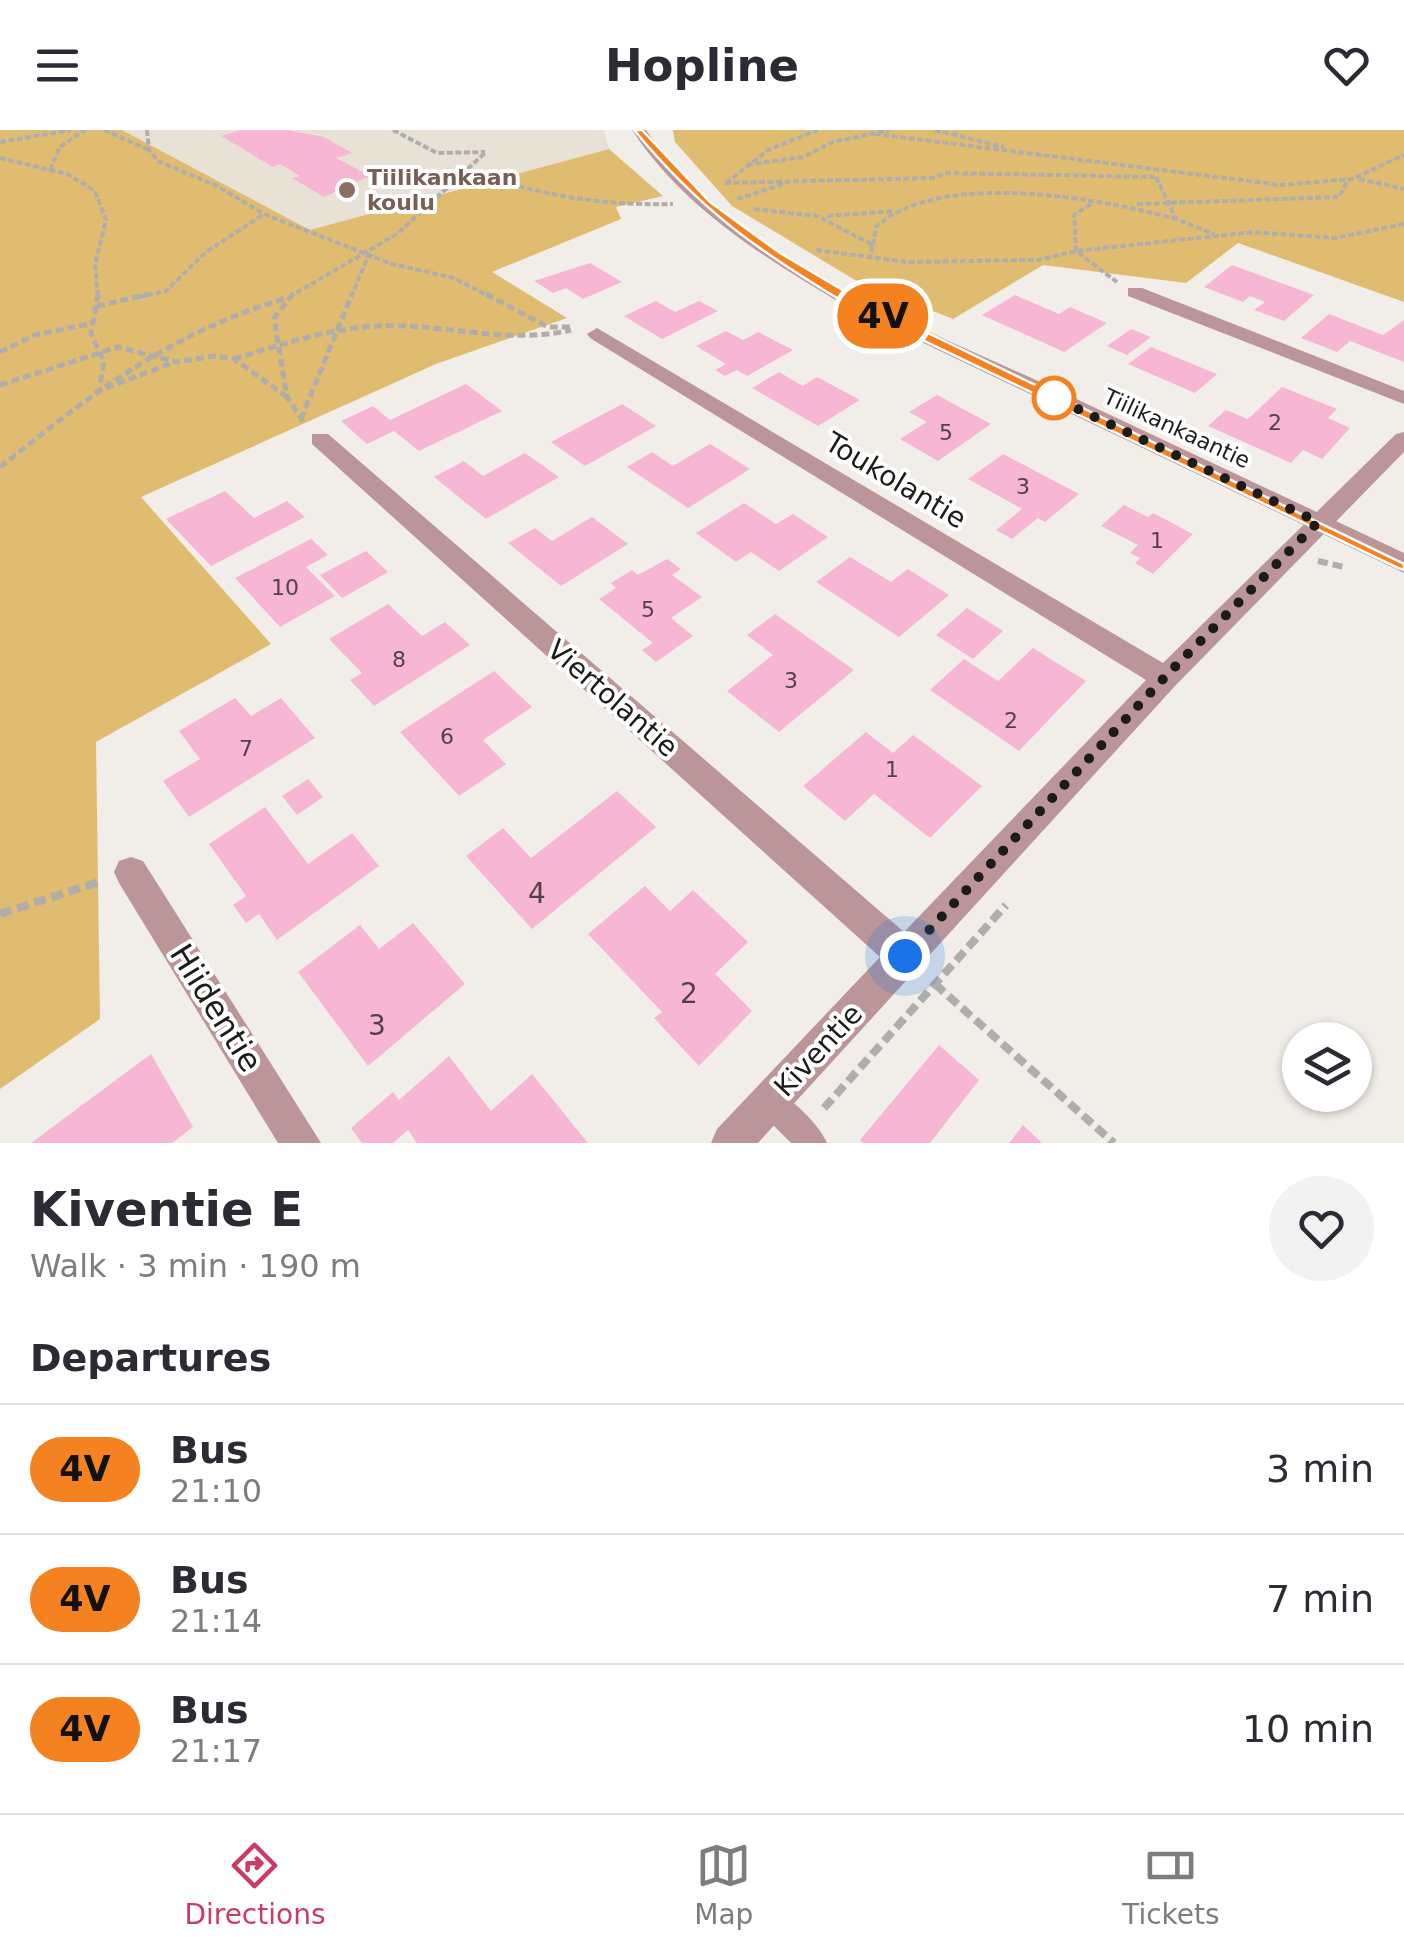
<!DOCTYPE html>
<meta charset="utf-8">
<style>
:root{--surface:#fff;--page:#f2f2f3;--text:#2b2b33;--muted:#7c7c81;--line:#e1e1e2;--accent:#cb3c65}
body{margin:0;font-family:"DejaVu Sans",sans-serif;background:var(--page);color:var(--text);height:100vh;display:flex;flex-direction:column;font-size:38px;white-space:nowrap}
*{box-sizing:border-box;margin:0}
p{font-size:32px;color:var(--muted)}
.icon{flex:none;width:55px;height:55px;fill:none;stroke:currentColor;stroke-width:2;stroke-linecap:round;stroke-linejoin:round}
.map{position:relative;height:1013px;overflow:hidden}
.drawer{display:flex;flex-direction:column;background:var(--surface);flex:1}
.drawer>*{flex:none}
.badge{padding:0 20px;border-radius:32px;font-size:35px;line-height:65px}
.buttons{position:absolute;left:1282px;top:892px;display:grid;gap:20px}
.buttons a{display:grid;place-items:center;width:90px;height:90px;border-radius:50%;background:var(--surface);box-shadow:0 2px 8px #0004;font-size:50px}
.you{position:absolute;width:50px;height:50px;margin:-25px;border:8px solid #fff;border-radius:50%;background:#1a73e8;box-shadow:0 0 0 15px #1a73e833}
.map>.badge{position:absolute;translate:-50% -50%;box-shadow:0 0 0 5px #fff}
h2{padding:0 30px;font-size:38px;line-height:90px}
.round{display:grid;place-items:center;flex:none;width:105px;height:105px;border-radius:52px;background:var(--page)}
.overview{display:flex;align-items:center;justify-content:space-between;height:170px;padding:0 30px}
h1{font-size:48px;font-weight:700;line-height:75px}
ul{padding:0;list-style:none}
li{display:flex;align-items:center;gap:30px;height:130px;padding:0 30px;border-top:2px solid var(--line)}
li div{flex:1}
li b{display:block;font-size:38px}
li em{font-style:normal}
li .badge{min-width:110px;font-weight:700;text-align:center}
header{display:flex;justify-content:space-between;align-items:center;height:130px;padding:0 30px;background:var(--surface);font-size:45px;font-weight:700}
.menu{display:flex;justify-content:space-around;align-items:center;height:140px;border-top:2px solid var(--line);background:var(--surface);font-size:28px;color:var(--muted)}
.menu a{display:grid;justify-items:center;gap:5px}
.menu .current{color:var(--accent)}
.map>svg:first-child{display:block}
.built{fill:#e8e2d6}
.green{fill:#e0bc71}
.building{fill:#f7b7d4}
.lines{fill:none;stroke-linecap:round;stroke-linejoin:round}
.path-far3{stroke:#b0aeaa;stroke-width:4;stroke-dasharray:6 2.5;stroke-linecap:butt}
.path-far2{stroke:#b0aeaa;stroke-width:5;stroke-dasharray:8 4;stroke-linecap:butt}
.path-far1{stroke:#b0aeaa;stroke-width:6;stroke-dasharray:10 5;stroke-linecap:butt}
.path{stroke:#b0aeaa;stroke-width:8;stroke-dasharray:12 6;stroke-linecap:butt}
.service{fill:#bb9597;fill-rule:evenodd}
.minor{fill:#bb9597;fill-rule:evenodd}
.tertiary{fill:#bb9597;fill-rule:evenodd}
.line{fill:#f58220;stroke:#fff;stroke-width:2.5}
.walk{stroke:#1b1b19;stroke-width:10;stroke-dasharray:0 18}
.education-dot{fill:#8d6e63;stroke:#fff;stroke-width:4}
.stop-dot{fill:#fff;stroke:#f58220;stroke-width:5}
.labels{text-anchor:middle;stroke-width:8;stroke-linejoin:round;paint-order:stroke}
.far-education-label{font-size:22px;font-weight:bold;fill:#785e54;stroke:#fff;text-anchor:start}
.number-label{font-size:22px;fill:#524248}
.far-street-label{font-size:22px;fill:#1b1b19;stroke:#fff}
.street-label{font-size:28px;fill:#1b1b19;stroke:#fff}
.near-number-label{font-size:28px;fill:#524248}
.near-street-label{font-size:32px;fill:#1b1b19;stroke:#fff}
</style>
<header><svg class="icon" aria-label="menu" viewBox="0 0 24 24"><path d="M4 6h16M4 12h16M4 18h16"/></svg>Hopline<svg class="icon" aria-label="heart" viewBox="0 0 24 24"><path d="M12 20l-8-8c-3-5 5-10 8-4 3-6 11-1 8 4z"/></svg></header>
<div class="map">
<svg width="1404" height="1013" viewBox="0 0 1404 1013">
<rect width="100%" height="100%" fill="#f1eee9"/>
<!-- built -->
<path class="built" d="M122,0H604L609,19L310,100Z"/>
<!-- green -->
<g class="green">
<path d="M0,0H122L310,100L609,19L663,66L616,77L621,89L492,142L567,188L436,234L141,367L271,514L96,612L100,889L0,959Z"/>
<path d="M673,0H1404V172L1238,113L1186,153L1043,135L953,189L855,150L732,76L675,12Z"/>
</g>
<!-- building -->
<g class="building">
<path d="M240,0H286L324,7L352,23L336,28L370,46L324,67L292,48L300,46L280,34L273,37L221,6Z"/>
<path d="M590,133L622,152L583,169L566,158L553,163L534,151Z"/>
<path d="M1232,135L1314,165L1284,191L1254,180L1265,172L1250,166L1243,172L1204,157Z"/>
<path d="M1015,165L1059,184L1070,177L1107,193L1064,222L982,185Z"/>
<path d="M656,171L675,182L699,171L718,181L662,209L624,186Z"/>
<path d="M1329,184L1383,205L1404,190V232L1350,211L1337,222L1301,208Z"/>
<path d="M1131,199L1151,207L1127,225L1107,216Z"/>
<path d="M726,201L743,210L758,202L793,220L747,246L737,240L725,246L715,240L726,234L696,216Z"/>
<path d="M1151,217L1217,244L1195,263L1128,234Z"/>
<path d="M779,242L803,256L817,247L860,270L818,296L752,258Z"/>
<path d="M466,254L502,281L419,321L394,301L367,314L341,291L373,276L390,290Z"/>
<path d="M1282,257L1337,279L1328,288L1350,298L1322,329L1303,320L1291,333L1208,296L1226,280L1248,289Z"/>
<path d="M937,265L991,294L938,331L900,309L927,292L909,282Z"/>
<path d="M622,274L656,296L585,336L551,312Z"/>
<path d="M710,314L750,339L688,378L627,337L652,322L673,336Z"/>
<path d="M525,323L559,347L486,389L434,347L464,331L483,346Z"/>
<path d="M1003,324L1079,364L1045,392L1038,388L1012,409L996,400L1022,379L968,349Z"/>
<path d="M225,361L254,388L287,371L305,387L211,436L166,389Z"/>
<path d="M744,373L776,394L793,384L828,407L779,441L751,422L736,432L696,403Z"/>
<path d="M1124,375L1148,387L1153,383L1193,404L1153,444L1135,433L1140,428L1130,423L1138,415L1101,396Z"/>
<path d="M592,387L628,414L561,456L508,413L535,398L552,411Z"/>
<path d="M311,409L328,425L306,437L335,466L280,497L235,448Z"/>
<path d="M366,421L388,442L342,468L320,445Z"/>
<path d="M850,427L891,452L908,439L949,465L899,507L816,452Z"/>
<path d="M667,429L681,439L672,445L702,467L671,488L693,506L656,532L642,520L653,513L599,469L616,458L611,453L632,440L638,445Z"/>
<path d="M388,474L422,506L445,492L470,515L374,576L350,550L362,543L329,509Z"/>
<path d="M967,478L1003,501L973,529L936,505Z"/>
<path d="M775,484L854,540L779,602L727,561L773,525L747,505Z"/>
<path d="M1033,518L1086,551L1019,621L930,560L964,529L998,551Z"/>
<path d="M494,541L532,577L483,610L506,634L459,666L400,602Z"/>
<path d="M235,568L251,586L281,568L315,608L189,687L163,651L200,629L179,601Z"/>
<path d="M866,602L893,623L913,605L982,656L930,708L874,664L845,691L803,656Z"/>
<path d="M308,649L323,667L297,685L282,666Z"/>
<path d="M617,661L656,697L532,799L466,726L503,698L531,728Z"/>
<path d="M265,677L308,734L352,703L379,736L277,810L259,784L246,793L233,775L246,766L209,714Z"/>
<path d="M645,756L670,781L693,760L748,812L715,844L752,881L699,936L654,888L662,882L588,804Z"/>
<path d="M413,793L465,854L368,936L298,842L360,795L379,819Z"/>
<path d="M939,915L979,950L930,1013H863L860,1010Z"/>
<path d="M151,924L193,997L172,1013H31Z"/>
<path d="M449,926L491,981L532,944L588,1013H417L408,1000L393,1013H362L351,998L393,962L399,970Z"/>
<path d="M1023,995L1042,1013H1009Z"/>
</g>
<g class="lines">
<!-- path-far3 -->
<g class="path-far3">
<path d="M104,0L149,20"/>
<path d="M147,0L149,20L158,31L217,56L264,84L392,134L454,148L490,167"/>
<path d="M393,0L437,23L485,22"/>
<path d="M935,0L1004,17"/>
<path d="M875,4L1281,55L1352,49L1404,25"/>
<path d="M0,12L71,0"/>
<path d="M0,28L67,44L95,61L106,90L95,134L98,167"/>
<path d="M747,35L803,27L833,12L890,0"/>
<path d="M50,40L60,17L85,0"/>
<path d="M470,41C537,65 602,76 673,74"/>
<path d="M1156,47L1176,89L1214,104"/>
<path d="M1359,49L1404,59"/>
<path d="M725,53L931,48L948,43L1156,47"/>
<path d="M726,53L768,20L818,0"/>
<path d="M451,57L503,55"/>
<path d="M737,69L787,53"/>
<path d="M1091,74L1074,85L1076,121L1117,152"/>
<path d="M1137,74L1339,67L1348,50"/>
<path d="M754,79L817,86L873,115L869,127"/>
<path d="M827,86L894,81"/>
<path d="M873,115L876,97C939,39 1099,68 1176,89"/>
<path d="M816,120L907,132L1038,130L1076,121L1253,102L1335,108L1404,94"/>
<path d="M139,167L166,161L206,122L264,84"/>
<path d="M289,167L397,104L486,22"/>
<path d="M351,167L369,124"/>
</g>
<!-- path-far2 -->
<g class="path-far2">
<path d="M98,164L91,204L104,232L100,254"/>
<path d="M293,164L274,188L287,267L304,293"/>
<path d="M486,164L548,197H571"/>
<path d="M97,176L150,164"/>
<path d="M0,222L35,205L88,194"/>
<path d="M234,229C280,215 329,198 378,196C444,193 504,215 571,200"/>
<path d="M0,255L118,217L176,232L215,226L234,229L287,267"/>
<path d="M95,262L172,233"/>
<path d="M301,289L352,164"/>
<path d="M0,337C93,263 171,202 287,168"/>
</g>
<!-- path-far1 -->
<path class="path-far1" d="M1318,431L1344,437"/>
<!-- path -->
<g class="path">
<path d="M0,784L99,752"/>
<path d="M935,854L1114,1013"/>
<path d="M824,978L1006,775"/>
</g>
<!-- service -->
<path class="service" d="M770,958C790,966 818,993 827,1013H791L760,982L756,972L760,962Z"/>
<!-- minor -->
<g class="minor">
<path d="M1128,158H1142L1404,261V274L1128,166Z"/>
<path d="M597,198L1163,533L1396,304L1404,302V322L1175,556L758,1013H711L717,999L880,827L312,314V304H328L904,802L1146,550L590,208L587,204Z"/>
<path d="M131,727L143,731L321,1013H278L119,753L114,742L119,731Z"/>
</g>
<!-- tertiary -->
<path class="tertiary" d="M632,0H646C735,129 916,194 1053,258C1170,313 1287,368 1404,423V443L844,175C764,127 684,79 632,0Z"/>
</g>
<!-- line -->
<path class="line" d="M634,0H642L710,72L780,123L856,168L1404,434V440L1398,438L847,174C758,121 700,80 634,0Z"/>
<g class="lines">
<!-- walk -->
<path class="walk" d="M905,826L1164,548L1318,392L1048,265L1054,268"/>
</g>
<!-- markers -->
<circle class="education-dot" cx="347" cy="60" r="10"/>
<circle class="stop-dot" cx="1054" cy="268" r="20"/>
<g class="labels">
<!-- far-education labels -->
<g class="far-education-label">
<text x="367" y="55">Tiilikankaan<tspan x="367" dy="25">koulu</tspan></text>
</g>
<!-- number labels -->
<g class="number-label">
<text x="1275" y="300">2</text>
<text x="946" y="310">5</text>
<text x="1023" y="364">3</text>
<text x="1157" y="418">1</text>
<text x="285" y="465">10</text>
<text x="648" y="487">5</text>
<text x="399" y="537">8</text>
<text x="791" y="558">3</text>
<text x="1011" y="598">2</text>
<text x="447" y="614">6</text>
<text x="246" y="626">7</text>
<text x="892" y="647">1</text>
</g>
<!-- far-street labels -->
<g class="far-street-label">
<text transform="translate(1177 298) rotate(25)" y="8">Tiilikankaantie</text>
</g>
<!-- street labels -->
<g class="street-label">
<text transform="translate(896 350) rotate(31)" y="10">Toukolantie</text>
<text transform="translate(613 568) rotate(41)" y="10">Viertolantie</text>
<text transform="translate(818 920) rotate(-47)" y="10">Kiventie</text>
</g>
<!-- near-number labels -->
<g class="near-number-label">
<text x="537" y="773">4</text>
<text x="689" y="873">2</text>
<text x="377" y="905">3</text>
</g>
<!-- near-street labels -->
<g class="near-street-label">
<text transform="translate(216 878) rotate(58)" y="11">Hiidentie</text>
</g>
</g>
</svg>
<div class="buttons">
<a><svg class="icon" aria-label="layers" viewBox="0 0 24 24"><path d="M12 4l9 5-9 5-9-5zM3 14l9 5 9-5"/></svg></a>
</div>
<div class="you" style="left:905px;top:826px"></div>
<b class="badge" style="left:883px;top:186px;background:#f58220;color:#111">4V</b>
</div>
<section class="drawer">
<div class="overview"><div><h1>Kiventie E</h1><p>Walk · 3 min · 190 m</p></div><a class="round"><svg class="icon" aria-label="heart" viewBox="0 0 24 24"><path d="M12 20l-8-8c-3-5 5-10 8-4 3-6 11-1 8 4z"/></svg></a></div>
<h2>Departures</h2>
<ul>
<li><span class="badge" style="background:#f58220;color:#111">4V</span><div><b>Bus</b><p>21:10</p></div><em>3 min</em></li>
<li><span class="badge" style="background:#f58220;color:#111">4V</span><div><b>Bus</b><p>21:14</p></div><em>7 min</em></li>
<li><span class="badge" style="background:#f58220;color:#111">4V</span><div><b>Bus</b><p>21:17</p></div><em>10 min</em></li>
</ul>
</section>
<nav class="menu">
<a class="current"><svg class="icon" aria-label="directions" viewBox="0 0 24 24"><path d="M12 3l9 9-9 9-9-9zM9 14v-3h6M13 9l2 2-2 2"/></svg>Directions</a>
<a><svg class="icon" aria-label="map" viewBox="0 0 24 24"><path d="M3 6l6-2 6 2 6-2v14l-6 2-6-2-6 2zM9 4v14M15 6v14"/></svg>Map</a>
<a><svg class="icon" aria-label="tickets" viewBox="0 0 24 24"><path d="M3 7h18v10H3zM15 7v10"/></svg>Tickets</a>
</nav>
